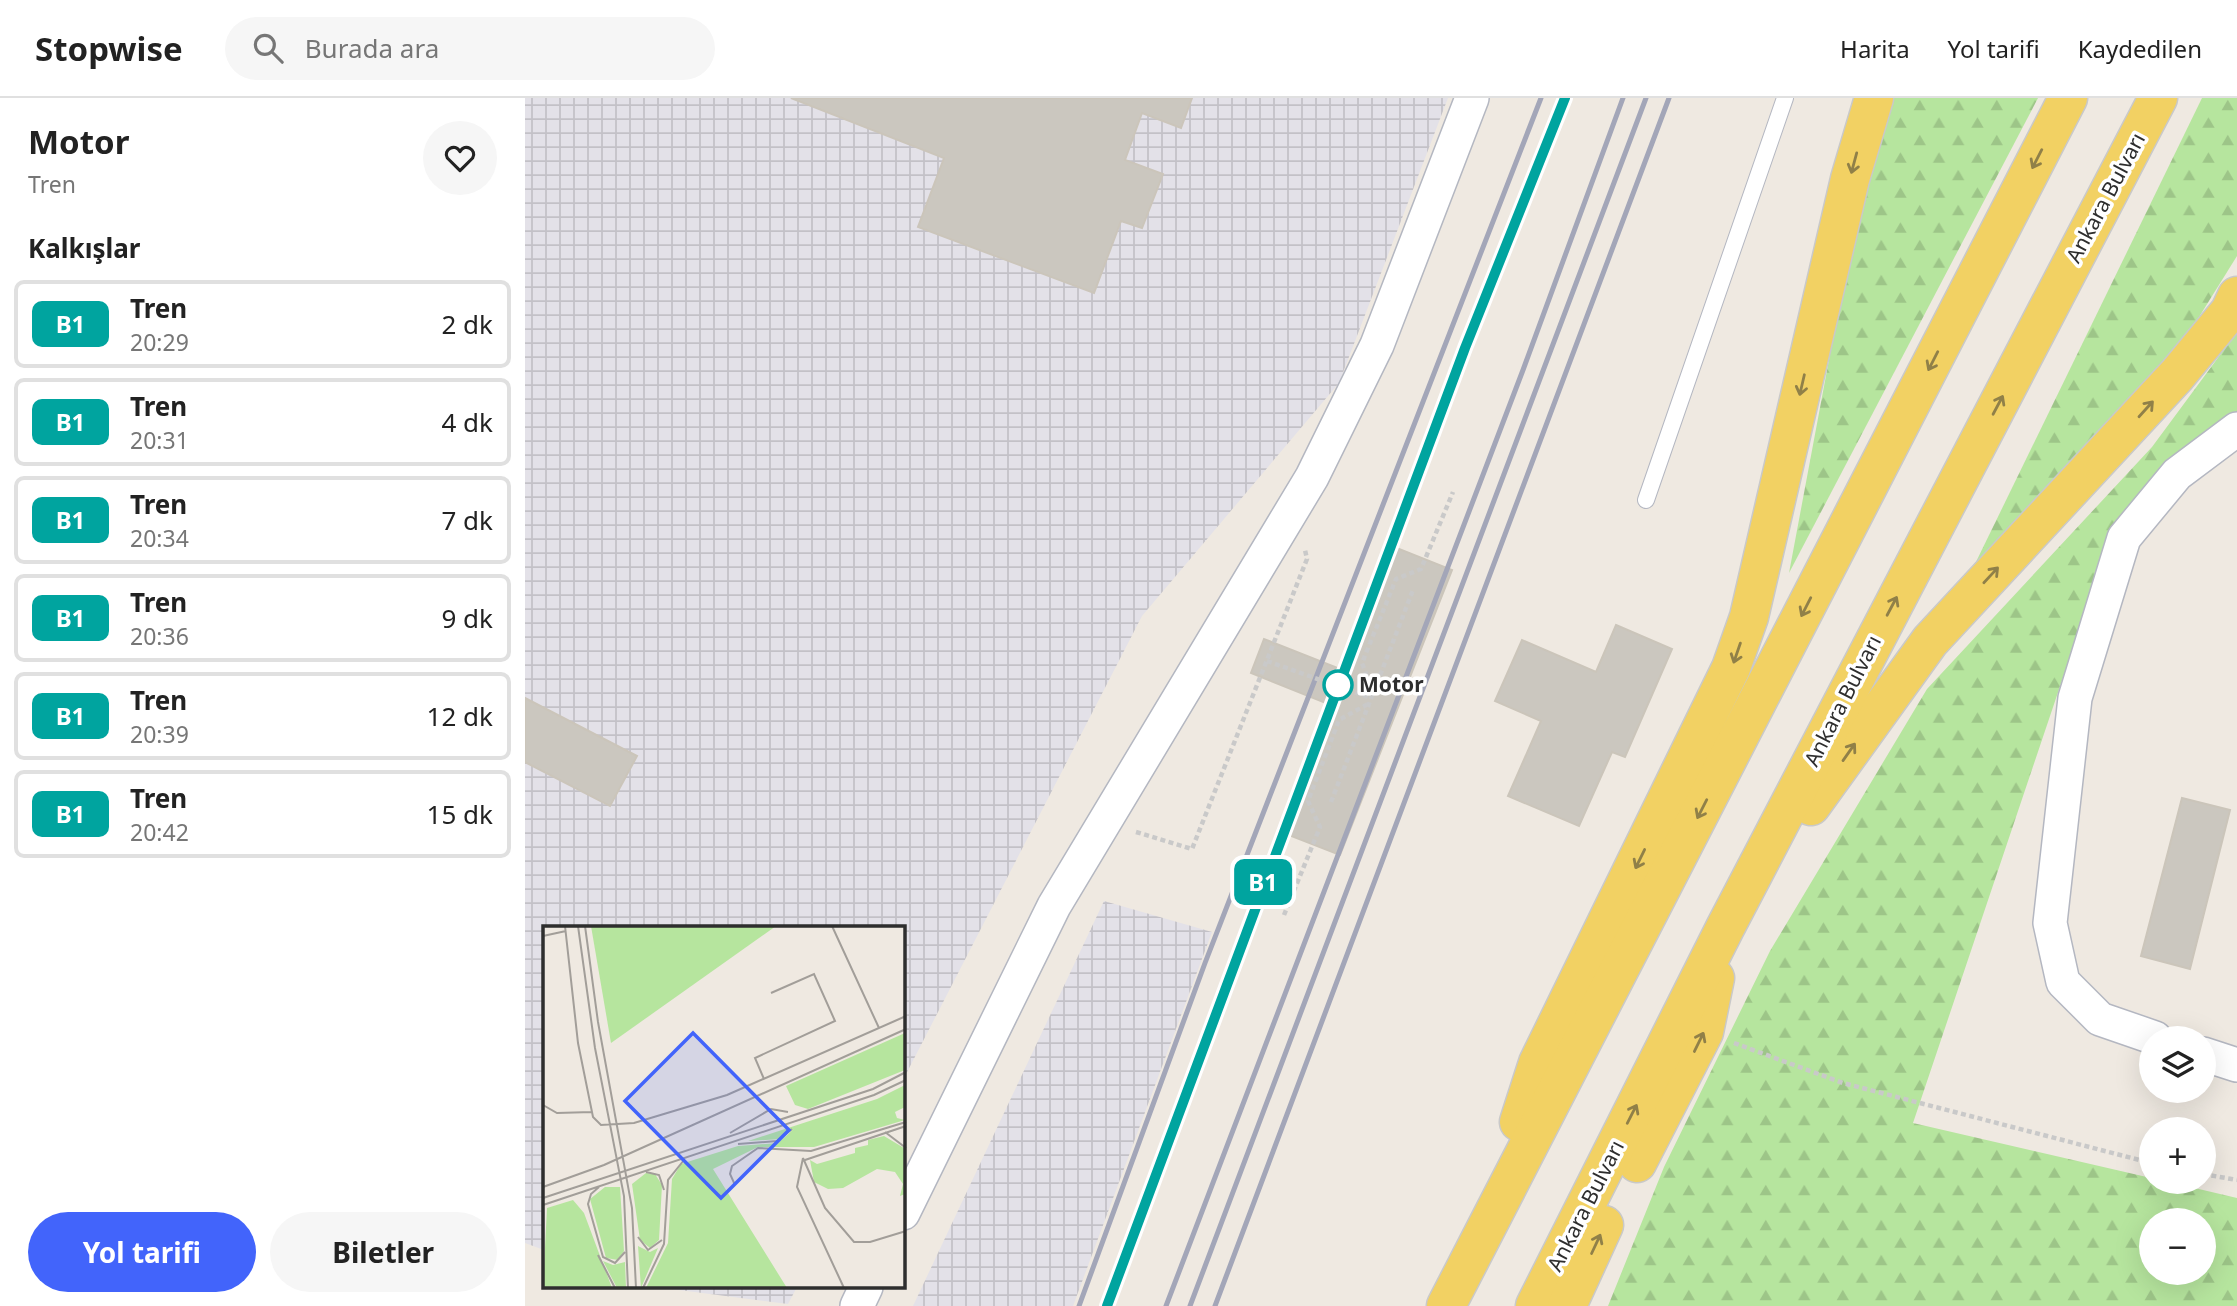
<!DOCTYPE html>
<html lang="tr">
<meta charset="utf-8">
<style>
:root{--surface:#fff;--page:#f6f6f6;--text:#222;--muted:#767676;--line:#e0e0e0;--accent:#4264fb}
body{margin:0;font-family:"Noto Sans",sans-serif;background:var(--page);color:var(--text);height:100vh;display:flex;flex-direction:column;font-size:26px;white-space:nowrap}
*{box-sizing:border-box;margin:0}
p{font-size:23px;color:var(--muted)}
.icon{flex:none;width:38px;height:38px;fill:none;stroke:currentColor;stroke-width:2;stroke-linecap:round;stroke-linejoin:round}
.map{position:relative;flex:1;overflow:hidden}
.details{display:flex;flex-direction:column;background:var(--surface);width:525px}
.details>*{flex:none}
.badge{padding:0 14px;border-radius:10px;font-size:24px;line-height:46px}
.controls{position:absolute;left:1614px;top:928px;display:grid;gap:14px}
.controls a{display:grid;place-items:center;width:77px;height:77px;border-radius:50%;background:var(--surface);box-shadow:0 7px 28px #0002;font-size:35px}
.map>.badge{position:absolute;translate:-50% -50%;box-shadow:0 0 0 4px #fff}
h2{padding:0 28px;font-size:26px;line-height:63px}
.round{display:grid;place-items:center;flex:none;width:74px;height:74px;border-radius:37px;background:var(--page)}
.head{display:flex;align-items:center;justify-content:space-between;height:119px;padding:0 28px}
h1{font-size:33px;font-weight:700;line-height:52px}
.action{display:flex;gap:14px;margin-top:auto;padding:14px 28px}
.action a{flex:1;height:80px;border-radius:42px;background:var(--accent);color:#fff;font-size:28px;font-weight:700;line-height:80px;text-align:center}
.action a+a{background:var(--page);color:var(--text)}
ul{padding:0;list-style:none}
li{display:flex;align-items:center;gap:21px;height:88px;margin:0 14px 10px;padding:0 14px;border:4px solid var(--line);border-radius:10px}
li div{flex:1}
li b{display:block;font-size:26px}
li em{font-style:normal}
li .badge{min-width:77px;font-weight:700;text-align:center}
header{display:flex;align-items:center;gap:42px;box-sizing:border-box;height:98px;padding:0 35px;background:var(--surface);border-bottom:2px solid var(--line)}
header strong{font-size:33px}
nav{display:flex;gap:38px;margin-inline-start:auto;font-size:24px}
.search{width:490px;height:63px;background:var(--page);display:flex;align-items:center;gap:18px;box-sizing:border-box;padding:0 24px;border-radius:38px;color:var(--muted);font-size:26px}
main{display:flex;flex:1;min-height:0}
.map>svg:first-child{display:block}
.industrial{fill:url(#industrial-grid)}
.forest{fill:url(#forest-firs);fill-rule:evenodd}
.building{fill:#cbc7bf;stroke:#cbc5ba;stroke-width:2}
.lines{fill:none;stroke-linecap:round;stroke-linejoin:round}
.service-casing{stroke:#b4b7c1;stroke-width:18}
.minor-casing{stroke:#b4b7c1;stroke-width:36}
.primary-casing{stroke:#c9c9c9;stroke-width:41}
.path{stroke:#c9c9c9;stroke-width:4.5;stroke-dasharray:5 3.5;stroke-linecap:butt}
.service{stroke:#fff;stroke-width:16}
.minor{stroke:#fff;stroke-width:33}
.primary{stroke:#f2d163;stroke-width:38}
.rail{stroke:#a3a6b8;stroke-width:5}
.path-bridge{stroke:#c9c9c9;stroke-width:4.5;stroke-dasharray:5 3.5;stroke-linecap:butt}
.oneway{stroke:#908048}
.line-casing{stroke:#fff;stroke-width:16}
.line{stroke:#00a49f;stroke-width:10}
.stop-dot{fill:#fff;stroke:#00a49f;stroke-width:3.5}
.labels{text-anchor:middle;stroke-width:7;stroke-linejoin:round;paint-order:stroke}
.street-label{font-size:21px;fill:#2e2e2e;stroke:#fff}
.stop-label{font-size:21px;font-weight:bold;fill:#2e2e2e;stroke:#fff;text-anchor:start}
.inset-road{fill:none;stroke:#a29e99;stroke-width:2}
.view{fill:#4264fb;fill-opacity:0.15;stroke:#4264fb;stroke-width:3.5}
.inset-edge{fill:none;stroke:#2e2e2e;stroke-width:3.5}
</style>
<header>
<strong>Stopwise</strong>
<div class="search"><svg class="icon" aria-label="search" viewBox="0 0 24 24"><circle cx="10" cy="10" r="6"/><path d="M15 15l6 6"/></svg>Burada ara</div>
<nav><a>Harita</a><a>Yol tarifi</a><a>Kaydedilen</a></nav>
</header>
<main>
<section class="details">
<div class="head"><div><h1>Motor</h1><p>Tren</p></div><a class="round"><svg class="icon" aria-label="heart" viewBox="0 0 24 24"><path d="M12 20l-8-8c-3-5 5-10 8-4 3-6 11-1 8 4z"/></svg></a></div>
<h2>Kalkışlar</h2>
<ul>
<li><span class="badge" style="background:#00a49f;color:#fff">B1</span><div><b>Tren</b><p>20:29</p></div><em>2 dk</em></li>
<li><span class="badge" style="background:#00a49f;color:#fff">B1</span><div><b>Tren</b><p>20:31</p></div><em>4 dk</em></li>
<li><span class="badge" style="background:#00a49f;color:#fff">B1</span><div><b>Tren</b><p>20:34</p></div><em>7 dk</em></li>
<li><span class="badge" style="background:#00a49f;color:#fff">B1</span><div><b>Tren</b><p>20:36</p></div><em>9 dk</em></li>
<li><span class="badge" style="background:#00a49f;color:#fff">B1</span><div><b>Tren</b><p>20:39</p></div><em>12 dk</em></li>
<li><span class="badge" style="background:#00a49f;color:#fff">B1</span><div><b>Tren</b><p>20:42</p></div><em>15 dk</em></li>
</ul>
<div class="action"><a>Yol tarifi</a><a>Biletler</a></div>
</section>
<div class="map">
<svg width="1712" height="1208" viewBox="0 0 1712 1208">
<defs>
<pattern id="industrial-grid" width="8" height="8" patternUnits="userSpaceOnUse" patternTransform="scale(1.75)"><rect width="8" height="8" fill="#e3e1e8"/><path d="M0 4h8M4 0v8" fill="none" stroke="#c3c1c7"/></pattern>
<pattern id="forest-firs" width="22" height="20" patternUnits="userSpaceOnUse" patternTransform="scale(1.75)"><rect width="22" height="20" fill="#b6e59e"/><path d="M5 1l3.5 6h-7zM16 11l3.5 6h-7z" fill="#9dc588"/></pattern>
</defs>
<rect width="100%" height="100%" fill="#efe9e1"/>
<!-- industrial -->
<g class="industrial">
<path d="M0,0H923L814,285L617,518L378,982V830H19V1152L0,1145Z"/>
<path d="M579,803L687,834L548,1208H388Z"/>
<path d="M131,1189H272L263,1206Z"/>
</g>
<!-- forest -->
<g class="forest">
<path d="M1368,0H1513L1264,475L1315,203L1360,12Z"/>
<path d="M1677,0H1712V158L1674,219L1587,326L1448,470Z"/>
<path d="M1712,234V322L1589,428L1388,1025L1626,1080V1083H1640L1712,1100V1208H1083L1139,1069L1245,853L1402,591L1627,349ZM1626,1122H1678V1174H1626Z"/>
</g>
<!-- building -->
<g class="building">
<path d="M266,0H667L656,30L617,15L600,62L638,76L617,130L596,123L569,195L393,129L419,60Z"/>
<path d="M869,449L927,472L815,757L756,734L806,607L726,575L739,541L820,573Z"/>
<path d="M1091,527L1147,551L1100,659L1087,654L1054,728L983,698L1016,623L970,603L997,542L1071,574Z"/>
<path d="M0,600L112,658L85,708L0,664Z"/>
<path d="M1657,700L1705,712L1665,871L1616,858Z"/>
</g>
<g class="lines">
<defs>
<path id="service" d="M1121,402L1260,0"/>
<g id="minor">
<path d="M1630,940L1575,921L1538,884L1525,825L1550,600L1599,440L1652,376L1712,331"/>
<path d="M1678,956L1712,967"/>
<path d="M378,1115L529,808L787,379L852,247L947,0"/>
<path d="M332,1208L341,1189"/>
</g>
<g id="primary">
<path d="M1286,708L1405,543L1652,277L1705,213L1712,198"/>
<path d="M994,1024L1013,965L1206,570L1224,519L1325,81L1349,0"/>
<path d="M1112,1065L1179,934L1190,880"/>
<path d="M921,1208L1543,0"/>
<path d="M1010,1208L1200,830L1633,0"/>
<path d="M1042,1208L1079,1127"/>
</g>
</defs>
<!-- service casing -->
<use href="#service" class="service-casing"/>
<!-- minor casing -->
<use href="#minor" class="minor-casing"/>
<!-- primary casing -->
<use href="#primary" class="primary-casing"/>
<!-- path -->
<g class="path">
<path d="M848,594L837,565L871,481L896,471L928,394"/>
<path d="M806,704L888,492"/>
<path d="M611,734L667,751L782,461L780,452"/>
<path d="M759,817L795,729L783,703L814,622L843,606"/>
<path d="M1209,945L1318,985L1626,1065"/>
<path d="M1678,1076L1712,1082"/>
</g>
<!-- service -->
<use href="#service" class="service"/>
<!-- minor -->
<use href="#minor" class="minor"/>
<!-- primary -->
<use href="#primary" class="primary"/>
<!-- rail -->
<g class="rail">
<path d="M554,1208L680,865L1016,0"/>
<path d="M582,1208L940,250L1040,0"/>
<path d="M641,1208L998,272L1098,0"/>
<path d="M665,1208L1121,0"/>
<path d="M690,1208L1144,0"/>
</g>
<!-- path-bridge -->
<path class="path-bridge" d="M742,563L846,600"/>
</g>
<!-- one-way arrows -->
<defs><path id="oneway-shaft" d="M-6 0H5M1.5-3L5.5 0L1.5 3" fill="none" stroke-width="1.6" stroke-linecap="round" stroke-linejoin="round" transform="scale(1.75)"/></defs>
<g class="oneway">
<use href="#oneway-shaft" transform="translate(1512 61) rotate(117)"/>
<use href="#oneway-shaft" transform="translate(1329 65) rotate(105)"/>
<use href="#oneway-shaft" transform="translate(1408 263) rotate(117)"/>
<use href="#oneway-shaft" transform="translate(1277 287) rotate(103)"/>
<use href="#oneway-shaft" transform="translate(1473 307) rotate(-62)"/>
<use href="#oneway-shaft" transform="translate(1621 311) rotate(-48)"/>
<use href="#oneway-shaft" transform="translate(1466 477) rotate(-47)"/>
<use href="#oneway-shaft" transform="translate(1367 508) rotate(-62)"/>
<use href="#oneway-shaft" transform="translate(1281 509) rotate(117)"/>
<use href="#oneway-shaft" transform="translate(1212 555) rotate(109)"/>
<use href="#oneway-shaft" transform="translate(1324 654) rotate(-55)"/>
<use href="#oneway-shaft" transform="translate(1177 711) rotate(117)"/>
<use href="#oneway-shaft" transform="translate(1115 761) rotate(116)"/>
<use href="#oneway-shaft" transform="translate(1174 944) rotate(-64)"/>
<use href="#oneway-shaft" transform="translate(1107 1016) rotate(-63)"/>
<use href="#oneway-shaft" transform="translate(1071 1146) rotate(-65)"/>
</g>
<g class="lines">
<defs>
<path id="line" d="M582,1208L940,250L1040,0"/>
</defs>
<!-- line casing -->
<use href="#line" class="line-casing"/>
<!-- line -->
<use href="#line" class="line"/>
</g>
<!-- markers -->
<circle class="stop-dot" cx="813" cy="587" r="14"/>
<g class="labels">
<!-- street labels -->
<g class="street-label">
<text transform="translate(1581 100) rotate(-62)" y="7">Ankara Bulvarı</text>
<text transform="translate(1318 603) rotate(-63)" y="7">Ankara Bulvarı</text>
<text transform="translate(1061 1108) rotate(-63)" y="7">Ankara Bulvarı</text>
</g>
<!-- stop labels -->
<g class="stop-label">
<text x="834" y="594">Motor</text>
</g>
</g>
<!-- overview -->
<g transform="translate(18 828)">
<rect width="362" height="362" fill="#efe9e1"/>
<path d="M362,107V144L265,183L252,179L243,160ZM362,159V181L352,186L354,192L362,194L271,221H215L170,243L244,362H103L125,317L129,253L138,238L195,220L235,217L251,203L237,213L205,215L334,173ZM341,210L361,222L362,268L357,270L360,258L352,246L334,243L300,262L285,263L271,256L267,234L274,238L312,227V222L325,219V214ZM103,247L112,248L119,259L116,314L107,322L97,314L89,258ZM62,261H77L81,325L75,334L63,332L47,273ZM30,274L41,287L69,362H0L4,282ZM95,320L107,326L115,322L98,362ZM60,335L70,339L82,336L83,362H74Z" fill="#b6e59e"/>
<path d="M48,0H233L68,117Z" fill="#b6e59e"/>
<path class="inset-road" d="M22,0L35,117L50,191L58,199L91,197L184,169L363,90M35,0L52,122L81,270L85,362M42,0L55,96L89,282L93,362M289,0L336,102M0,10L23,5M221,153L212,132L292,95L271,48L228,67M0,179L14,187L49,186M342,206L363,222M187,207L228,183L245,186M195,218L234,215L249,203M260,232L282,282L311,316H327L363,305M260,232L254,261L301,362M262,234L363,200M103,246L116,249L121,264M192,259L187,248L189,240L215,222L268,225L363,196M0,261L61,239L363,103M56,261L48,268L45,278L60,331L72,337L82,326M0,272L330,163L363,146M0,279L331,169L363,154M95,311L105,324L119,314M55,329L72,362M100,362L121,318L125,254L141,234"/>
<path class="view" d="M150,107L246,204L178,272L82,175Z"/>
<rect width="362" height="362" class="inset-edge"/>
</g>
</svg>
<div class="controls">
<a><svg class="icon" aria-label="layers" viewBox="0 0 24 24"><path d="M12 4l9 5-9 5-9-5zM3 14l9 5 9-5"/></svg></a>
<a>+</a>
<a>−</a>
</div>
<b class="badge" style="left:738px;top:784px;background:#00a49f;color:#fff">B1</b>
</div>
</main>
